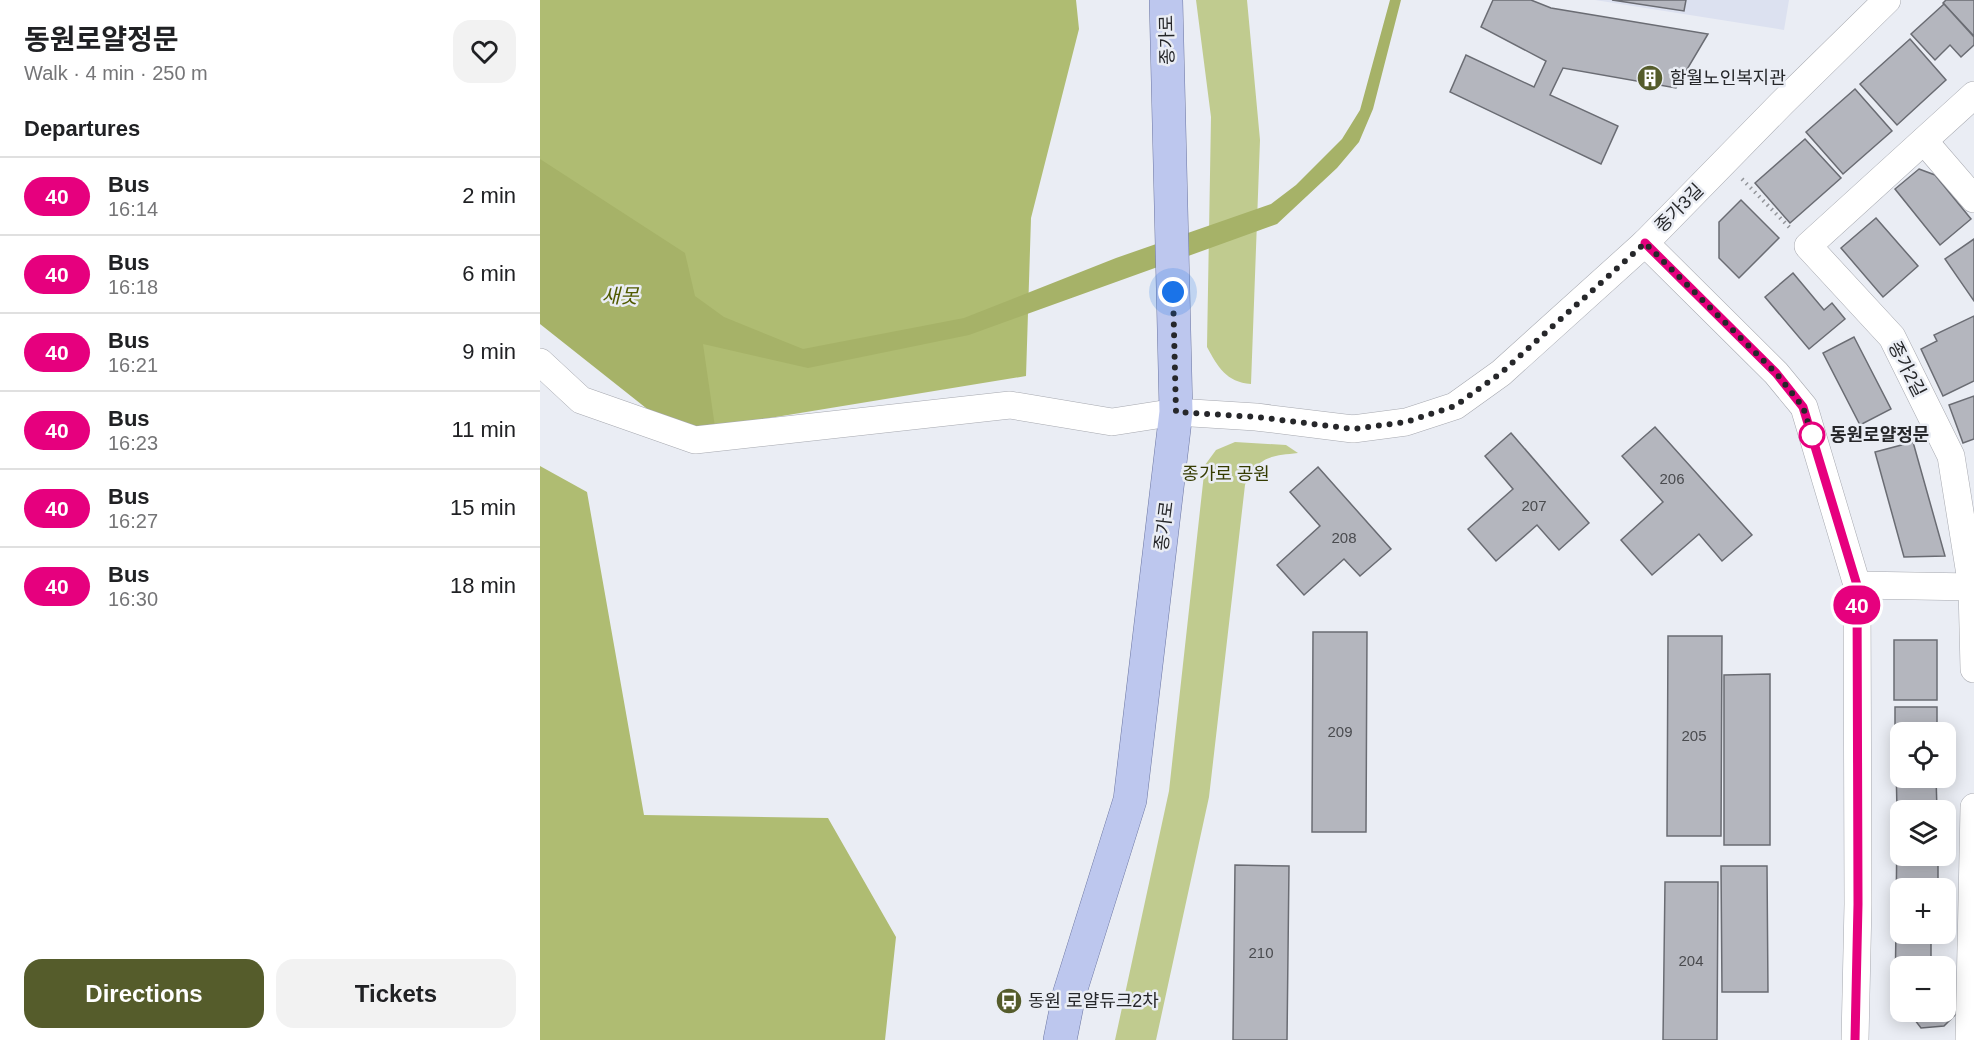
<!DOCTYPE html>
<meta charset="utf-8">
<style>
:root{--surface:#fff;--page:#f2f2f2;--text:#202124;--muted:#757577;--line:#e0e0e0;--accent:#555c2b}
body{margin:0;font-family:Arial,"Noto Sans KR",sans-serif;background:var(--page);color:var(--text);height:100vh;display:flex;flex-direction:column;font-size:22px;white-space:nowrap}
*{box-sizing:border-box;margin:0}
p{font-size:20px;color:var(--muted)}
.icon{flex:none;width:33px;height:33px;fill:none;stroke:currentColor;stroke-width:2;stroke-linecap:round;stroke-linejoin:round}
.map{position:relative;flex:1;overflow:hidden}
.drawer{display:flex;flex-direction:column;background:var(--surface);width:540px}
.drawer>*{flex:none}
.badge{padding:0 12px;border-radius:20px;font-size:21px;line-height:39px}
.buttons{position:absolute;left:1350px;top:722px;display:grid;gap:12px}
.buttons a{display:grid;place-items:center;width:66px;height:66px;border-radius:12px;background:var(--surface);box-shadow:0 3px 15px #0003;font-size:30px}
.you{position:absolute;width:30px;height:30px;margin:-15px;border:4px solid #fff;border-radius:50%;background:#1a73e8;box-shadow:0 0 0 9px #1a73e833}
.map>.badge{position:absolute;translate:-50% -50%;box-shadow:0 0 0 3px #fff}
h2{padding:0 24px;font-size:22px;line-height:54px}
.round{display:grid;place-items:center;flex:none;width:63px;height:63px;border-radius:18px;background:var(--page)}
.head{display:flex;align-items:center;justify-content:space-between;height:102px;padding:0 24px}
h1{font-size:28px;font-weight:700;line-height:45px}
.primary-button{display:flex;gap:12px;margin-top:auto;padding:12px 24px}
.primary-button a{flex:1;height:69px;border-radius:18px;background:var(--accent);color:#fff;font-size:24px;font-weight:700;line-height:69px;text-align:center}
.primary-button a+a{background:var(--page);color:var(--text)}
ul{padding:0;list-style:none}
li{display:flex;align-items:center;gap:18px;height:78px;padding:0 24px;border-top:2px solid var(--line)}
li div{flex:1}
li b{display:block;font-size:22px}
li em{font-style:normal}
li .badge{min-width:66px;font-weight:700;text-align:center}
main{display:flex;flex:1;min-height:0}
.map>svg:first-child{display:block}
.built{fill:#dce1f0}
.green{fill:#c0cb8f}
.forest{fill:#afbc72}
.water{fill:#a6b268}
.building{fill:#b4b6be;stroke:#6a6c73;stroke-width:1.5}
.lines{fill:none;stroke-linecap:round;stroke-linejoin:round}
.minor-casing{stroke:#a6a8af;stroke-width:28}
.major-casing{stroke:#6c76a2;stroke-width:34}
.path{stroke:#93959a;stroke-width:4;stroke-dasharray:1.5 4.5;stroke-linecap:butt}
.minor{stroke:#fff;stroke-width:27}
.major{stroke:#bdc7ee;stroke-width:33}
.line-casing{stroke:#fff;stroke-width:14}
.line{stroke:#e6007e;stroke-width:9}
.walk{stroke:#26272a;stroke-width:6;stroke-dasharray:0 10.8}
.stop-dot{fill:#fff;stroke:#e6007e;stroke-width:3}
.labels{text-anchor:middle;stroke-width:5;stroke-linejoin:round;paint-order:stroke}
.number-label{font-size:15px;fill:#4a4b4f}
.street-label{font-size:18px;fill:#26272a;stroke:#eaedf4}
.poi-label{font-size:18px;fill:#26272a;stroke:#eaedf4;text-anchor:start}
.stop-label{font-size:18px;font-weight:bold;fill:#26272a;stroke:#eaedf4;text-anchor:start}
.park-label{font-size:18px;fill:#353b00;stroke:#eaedf4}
.water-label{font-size:20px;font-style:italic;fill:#505a00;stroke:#eaedf4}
</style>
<main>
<section class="drawer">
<div class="head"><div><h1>동원로얄정문</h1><p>Walk · 4 min · 250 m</p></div><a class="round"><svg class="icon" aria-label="heart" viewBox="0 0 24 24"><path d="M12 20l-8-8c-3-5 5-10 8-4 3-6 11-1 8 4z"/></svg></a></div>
<h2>Departures</h2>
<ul>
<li><span class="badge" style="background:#e6007e;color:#fff">40</span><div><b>Bus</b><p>16:14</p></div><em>2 min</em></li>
<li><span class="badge" style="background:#e6007e;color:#fff">40</span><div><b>Bus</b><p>16:18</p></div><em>6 min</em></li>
<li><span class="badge" style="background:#e6007e;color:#fff">40</span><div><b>Bus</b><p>16:21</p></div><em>9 min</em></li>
<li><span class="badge" style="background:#e6007e;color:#fff">40</span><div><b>Bus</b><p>16:23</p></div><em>11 min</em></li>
<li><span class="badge" style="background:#e6007e;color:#fff">40</span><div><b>Bus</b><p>16:27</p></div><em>15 min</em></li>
<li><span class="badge" style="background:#e6007e;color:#fff">40</span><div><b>Bus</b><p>16:30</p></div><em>18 min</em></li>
</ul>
<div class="primary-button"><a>Directions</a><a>Tickets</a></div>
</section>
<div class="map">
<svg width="1434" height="1040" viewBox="0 0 1434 1040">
<rect width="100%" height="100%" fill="#eaedf4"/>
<!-- built -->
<path class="built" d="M1055,0H1249L1244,30Z"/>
<!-- green -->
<g class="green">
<path d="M656,0H707L720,140L711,384C686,382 678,367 667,347L671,117Z"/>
<path d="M695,442L746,445L758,453C730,456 718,456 705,485L669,797L616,1040H575L629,791L665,465L676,450Z"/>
</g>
<!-- forest -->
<g class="forest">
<path d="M0,0H536L539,29L491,218L486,376L175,427L0,164Z"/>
<path d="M0,466L47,492L104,815L288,818L356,937L345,1040H0Z"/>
</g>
<!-- water -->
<path class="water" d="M850,0H861L833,109L819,142L797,168L737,224L429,335L268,368L163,344L175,427H130L0,324V159L145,253L155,296L184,317L263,349L424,318L576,258L731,204L756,185L802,139L820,110Z"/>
<!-- building -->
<g class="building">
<path d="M953,0H991L1011,8L1168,34L1136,88L1023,68L1010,95L1078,126L1061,164L910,92L926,55L994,87L1006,61L941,27Z"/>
<path d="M1072,0H1146L1144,11Z"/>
<path d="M1406,0H1434V36L1403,3Z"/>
<path d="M1404,4L1434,37V45L1421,57L1410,45L1395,60L1371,34Z"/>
<path d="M1370,39L1406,80L1357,125L1320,84Z"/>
<path d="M1315,89L1352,131L1303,174L1266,132Z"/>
<path d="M1265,139L1301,178L1250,223L1215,183Z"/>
<path d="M1379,169L1395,175L1431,219L1400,245L1355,189Z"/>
<path d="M1201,200L1239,238L1199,278L1179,258V222Z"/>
<path d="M1336,218L1378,266L1343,297L1301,248Z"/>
<path d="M1434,239V301L1405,259Z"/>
<path d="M1253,273L1284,310L1292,303L1305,319L1269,349L1225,297Z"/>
<path d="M1434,316V381L1403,396L1381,349L1397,341L1394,335Z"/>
<path d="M1314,337L1351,409L1320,425L1283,353Z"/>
<path d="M1434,396V439L1423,443L1409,405Z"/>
<path d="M1115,427L1212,535L1182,561L1159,534L1112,575L1081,540L1123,502L1082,456Z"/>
<path d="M971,433L1049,523L1019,550L997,525L956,561L928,529L973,489L945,456Z"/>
<path d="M1373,442L1405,556L1364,557L1335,452Z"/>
<path d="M778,467L851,549L820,576L804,559L764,595L737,565L780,526L750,492Z"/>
<path d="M773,632H827L826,832H772Z"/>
<path d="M1128,636H1182L1181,836H1127Z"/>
<rect x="1354" y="640" width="43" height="60"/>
<path d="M1230,674V845H1184V675Z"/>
<path d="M1355,707H1397V732H1360V756H1355Z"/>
<path d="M1356,764H1360V777H1396L1397,810L1357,811Z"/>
<path d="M1357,825H1360V855H1398V888H1360V919H1356Z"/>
<path d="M695,865L749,866L747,1040H693Z"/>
<path d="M1181,866H1227L1228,992H1182Z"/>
<path d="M1125,882H1178L1177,1040H1123Z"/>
<path d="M1356,928H1360V933H1391V966H1360V1002L1355,995Z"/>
<path d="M1406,982H1415V1015L1404,1026L1381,1028L1368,1011H1406Z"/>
</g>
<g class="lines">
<defs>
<g id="minor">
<path d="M1434,95L1268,246L1352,337L1411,456L1432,587L1434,669"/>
<path d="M1384,141L1434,199"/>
<path d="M1105,243L1236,373L1264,407L1317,585L1318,904L1315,1040"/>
<path d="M0,362L41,400L155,440L470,405L572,422L636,412L716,417L813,429L866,422L915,406L961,373L1105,243L1242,103L1347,0"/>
<path d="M1317,585L1434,587"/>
<path d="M1429,1040L1434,807"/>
</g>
<path id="major" d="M520,1040L529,995L590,800L636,412L626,0"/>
</defs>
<!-- minor casing -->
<use href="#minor" class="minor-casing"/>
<!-- major casing -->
<use href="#major" class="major-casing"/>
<!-- path -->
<path class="path" d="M1202,179L1251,229"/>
<!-- minor -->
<use href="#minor" class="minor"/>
<!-- major -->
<use href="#major" class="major"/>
</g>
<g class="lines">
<defs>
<path id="line" d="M1105,243L1236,373L1263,407L1317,585L1318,904L1315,1040"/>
</defs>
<!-- line casing -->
<use href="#line" class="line-casing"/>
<!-- line -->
<use href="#line" class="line"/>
<!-- walk -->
<path class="walk" d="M633,292L636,412L717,417L813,429L866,422L915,406L961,373L1105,243L1236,373L1263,407L1272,435"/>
</g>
<!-- icons -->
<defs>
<symbol id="building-disc" viewBox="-11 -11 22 22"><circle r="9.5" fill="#555c2b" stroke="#eaedf4"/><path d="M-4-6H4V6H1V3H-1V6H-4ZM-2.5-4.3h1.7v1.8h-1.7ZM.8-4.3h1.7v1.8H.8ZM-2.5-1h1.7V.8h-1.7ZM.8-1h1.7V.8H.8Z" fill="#fff"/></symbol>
<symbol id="bus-disc" viewBox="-11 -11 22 22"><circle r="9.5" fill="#555c2b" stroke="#eaedf4"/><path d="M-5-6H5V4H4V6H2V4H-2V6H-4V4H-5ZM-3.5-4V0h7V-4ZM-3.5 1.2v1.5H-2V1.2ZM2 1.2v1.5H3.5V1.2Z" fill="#fff"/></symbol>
</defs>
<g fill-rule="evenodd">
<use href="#building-disc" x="1095" y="63" width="30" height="30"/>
<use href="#bus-disc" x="454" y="986" width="30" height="30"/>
</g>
<!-- markers -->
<circle class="stop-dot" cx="1272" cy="435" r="12"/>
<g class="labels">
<!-- number labels -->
<g class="number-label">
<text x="1132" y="484">206</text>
<text x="994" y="511">207</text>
<text x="804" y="543">208</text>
<text x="800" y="737">209</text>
<text x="1154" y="741">205</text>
<text x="721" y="958">210</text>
<text x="1151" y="966">204</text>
</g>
<!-- street labels -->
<g class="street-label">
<text transform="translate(627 40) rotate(-91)" y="6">종가로</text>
<text transform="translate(1139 208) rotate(-45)" y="6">종가3길</text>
<text transform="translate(1367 369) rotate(63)" y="6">종가2길</text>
<text transform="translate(624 526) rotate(-83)" y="6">종가로</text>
</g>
<!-- poi labels -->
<g class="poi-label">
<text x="1130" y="84">함월노인복지관</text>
<text x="488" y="1007">동원 로얄듀크2차</text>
</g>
<!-- stop labels -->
<g class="stop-label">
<text x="1290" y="441">동원로얄정문</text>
</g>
<!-- park labels -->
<g class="park-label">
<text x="686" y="480">종가로 공원</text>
</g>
<!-- water labels -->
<g class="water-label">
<text x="80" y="303">새못</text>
</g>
</g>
</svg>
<div class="buttons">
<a><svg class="icon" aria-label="locate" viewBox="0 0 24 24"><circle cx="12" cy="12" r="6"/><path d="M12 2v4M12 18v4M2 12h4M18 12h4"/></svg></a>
<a><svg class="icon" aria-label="layers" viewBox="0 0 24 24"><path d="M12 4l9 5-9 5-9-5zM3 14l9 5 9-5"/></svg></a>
<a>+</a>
<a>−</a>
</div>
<div class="you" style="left:633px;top:292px"></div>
<b class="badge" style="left:1317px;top:605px;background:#e6007e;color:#fff">40</b>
</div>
</main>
